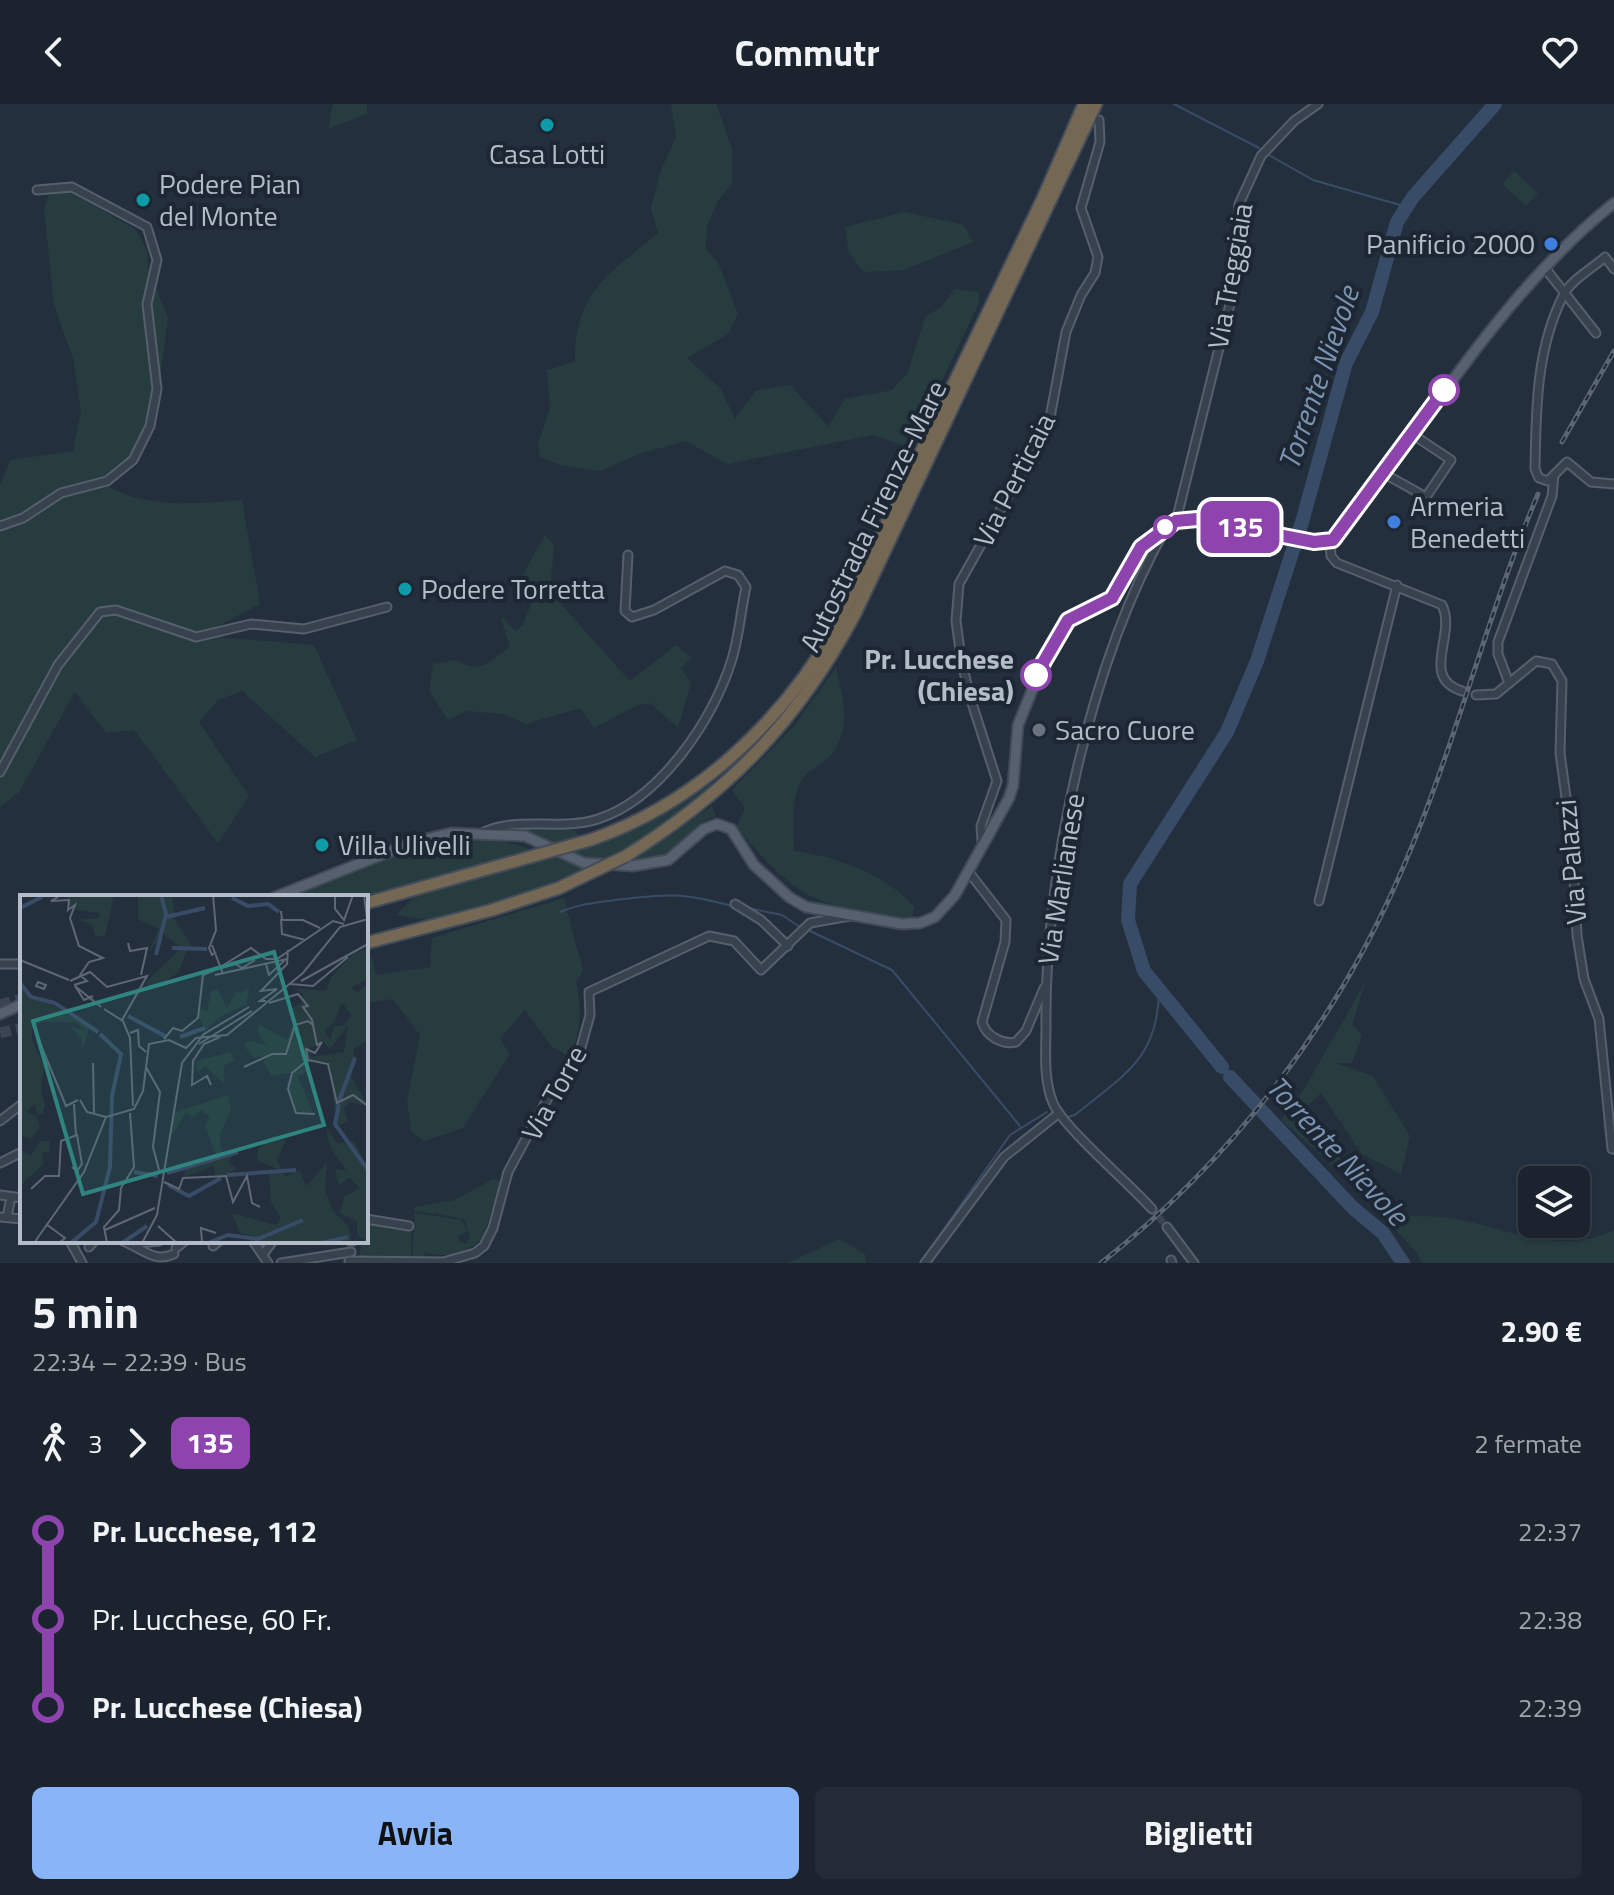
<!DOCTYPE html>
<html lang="it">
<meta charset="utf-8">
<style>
:root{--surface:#1b232e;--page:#242b36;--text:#f1f3f6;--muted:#a0a4aa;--line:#39404a;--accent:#8ab4f8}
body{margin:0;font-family:"Titillium Web",sans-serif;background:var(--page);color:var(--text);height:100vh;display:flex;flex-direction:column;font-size:30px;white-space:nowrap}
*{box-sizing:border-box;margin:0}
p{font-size:26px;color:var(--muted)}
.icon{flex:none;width:44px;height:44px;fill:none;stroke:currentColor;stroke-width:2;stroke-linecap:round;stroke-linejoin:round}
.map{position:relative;height:1159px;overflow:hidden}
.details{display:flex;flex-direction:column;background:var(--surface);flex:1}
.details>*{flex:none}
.badge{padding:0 16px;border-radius:12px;font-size:28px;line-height:52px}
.buttons{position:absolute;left:1518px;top:1062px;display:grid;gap:16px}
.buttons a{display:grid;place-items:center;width:72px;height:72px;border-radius:12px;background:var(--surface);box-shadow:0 2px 6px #0004,0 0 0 2px var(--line);font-size:40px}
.map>.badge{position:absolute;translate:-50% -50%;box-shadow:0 0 0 4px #fff}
.legs{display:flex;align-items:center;gap:12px;height:88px;padding:0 32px;font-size:26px}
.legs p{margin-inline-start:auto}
.summary{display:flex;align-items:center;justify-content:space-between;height:136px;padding:0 32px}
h1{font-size:44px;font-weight:700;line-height:60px}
.primary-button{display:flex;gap:16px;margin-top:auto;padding:16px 32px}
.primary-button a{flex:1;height:92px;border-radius:12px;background:var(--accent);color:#111;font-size:32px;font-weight:700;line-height:92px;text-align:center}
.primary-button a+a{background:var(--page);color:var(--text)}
ul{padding:0 32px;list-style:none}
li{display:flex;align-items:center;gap:28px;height:88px;font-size:30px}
li i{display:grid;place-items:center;width:12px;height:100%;margin:0 10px;background:currentColor}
li i::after{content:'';width:20px;height:20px;margin:-10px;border:6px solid;border-radius:50%;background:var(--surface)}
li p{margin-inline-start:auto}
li:first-child i{background:linear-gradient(#0000 50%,currentColor 0)}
li:last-child i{background:linear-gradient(currentColor 50%,#0000 0)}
header{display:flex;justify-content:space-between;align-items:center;height:104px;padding:0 32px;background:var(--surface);font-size:36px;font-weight:700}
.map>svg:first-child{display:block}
.green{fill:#263c3f}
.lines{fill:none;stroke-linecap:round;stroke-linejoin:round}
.stream{stroke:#394c67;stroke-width:2}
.river{stroke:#394c67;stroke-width:14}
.minor-tunnel{stroke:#3a4453;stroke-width:7;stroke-dasharray:7 3.5;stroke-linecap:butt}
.highway-tunnel{stroke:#3a4453;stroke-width:11;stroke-dasharray:11 5.5;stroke-linecap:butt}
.minor-casing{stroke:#565f6c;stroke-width:11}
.major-casing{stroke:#414a57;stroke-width:13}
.highway-casing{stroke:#434c59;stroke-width:15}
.minor{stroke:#38414e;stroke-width:7}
.major{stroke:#56606e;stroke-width:9}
.highway{stroke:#746855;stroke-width:11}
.rail-casing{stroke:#5a6575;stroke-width:5}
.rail{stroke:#1d2633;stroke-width:2;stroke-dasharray:6;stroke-linecap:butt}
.highway-bridge-casing{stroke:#434c59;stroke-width:15;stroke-linecap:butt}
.highway-bridge{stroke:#746855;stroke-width:11}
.line-1-casing{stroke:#fff;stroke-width:18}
.line-1{stroke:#8e44ad;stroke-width:12}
.culture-dot{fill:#0f9aa8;stroke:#1d2633;stroke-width:3}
.shop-dot{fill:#3f7fe0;stroke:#1d2633;stroke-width:3}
.stop-1-dot{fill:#fff;stroke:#8e44ad;stroke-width:4}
.worship-dot{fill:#6b7280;stroke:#1d2633;stroke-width:3}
.labels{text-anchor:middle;stroke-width:8;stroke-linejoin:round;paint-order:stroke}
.poi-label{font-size:28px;fill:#b4bcc9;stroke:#1d2633;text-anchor:start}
.street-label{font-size:28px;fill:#b4bcc9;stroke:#1d2633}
.stop-label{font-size:28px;font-weight:bold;fill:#b4bcc9;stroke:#1d2633;text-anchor:end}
.water-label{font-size:30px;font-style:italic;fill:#7c92b1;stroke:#1d2633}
.inset-river{fill:none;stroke:#394c67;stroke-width:4}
.inset-road{fill:none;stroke:#5e6776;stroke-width:2}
.view{fill:#308480;fill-opacity:0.15;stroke:#308480;stroke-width:4}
.inset-edge{fill:none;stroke:#b4bcc9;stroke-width:4}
</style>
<header><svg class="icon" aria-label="back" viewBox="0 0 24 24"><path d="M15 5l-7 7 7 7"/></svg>Commutr<svg class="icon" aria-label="heart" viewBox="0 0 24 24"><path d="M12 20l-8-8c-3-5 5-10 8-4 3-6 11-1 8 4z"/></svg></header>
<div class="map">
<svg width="1614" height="1159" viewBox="0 0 1614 1159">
<rect width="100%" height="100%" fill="#242f3e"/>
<!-- green -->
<g class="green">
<path d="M333,0H367V10L328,25Z"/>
<path d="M671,0H716L732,45V80L718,97L707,122L706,144L719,161L738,210L728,230L687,254L721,285L735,315L755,287L790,281L828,322L845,295L892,286L907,270L925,213L941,203L955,185L979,188V199L910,343L872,331L727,360L686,337L642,349L600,367L560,361L540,353L538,341L550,305L547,266L575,258C574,188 609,170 658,129L651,104L661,66L676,33Z"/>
<path d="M1514,67L1538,89L1526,102L1502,80Z"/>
<path d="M66,85L136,126L147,146L148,163L168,214L154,321L135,360L106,381C145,405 197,400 242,396L260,500L218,522L216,533L314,541L357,636L315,653L242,587L218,596L199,618L249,692L218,739L134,626L106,629L75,588L19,688L0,703V382L10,356L73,347L81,306L73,254L54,201L44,105L48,92Z"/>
<path d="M905,108L964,121L973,138L904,166L864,168L849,149L845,123Z"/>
<path d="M545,431L554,441L550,488L630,577L676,541L692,554L681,564L691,579L678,624L650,599L638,601L594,624L580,604L526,620L502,610L467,607L448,616L429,587L433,560L456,556C479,571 491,558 510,542L501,515L503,513L515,527L523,521L533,494L515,485Z"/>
<path d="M836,563C843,594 853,627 829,653C821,661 810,664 804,673C789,694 794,723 794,747C835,752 888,771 914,803L912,816C813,800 802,800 736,723L745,704L732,686L794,622Z"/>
<path d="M710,677L716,683L613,754L637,753L712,702L716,712C697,716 689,738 674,748C625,778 564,746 520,724L574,726L589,741L659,712Z"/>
<path d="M454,734C510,731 537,750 588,765L520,791L433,817L396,811L418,789L527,757L524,748L364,793H297L300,788L421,741Z"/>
<path d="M564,794L583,867L576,877C582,904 581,927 570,953L551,942L525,906L500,935L510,950L463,1024L424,1037L411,1027L407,997L420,931L393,895L366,899V855L372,853L376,871L430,863L432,834Z"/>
<path d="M1366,877L1352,920L1362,932L1352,959H1336L1373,972L1410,1032L1401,1070L1362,1050L1321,989L1305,1004L1358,1079L1372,1080L1399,1112C1417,1113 1437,1111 1455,1115C1509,1125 1561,1152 1614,1126V1159H1422L1416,1148L1353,1079L1281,1016L1304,985Z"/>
<path d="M493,1075L499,1077V1083L482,1136C464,1149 444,1155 425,1148L424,1153L412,1154L415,1109L462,1116L467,1127L458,1132L460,1138L466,1140L470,1134L464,1115L437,1110V1107L433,1110L414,1107V1103L455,1096Z"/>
<path d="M366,1118L408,1124L411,1127V1156L359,1154L362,1137H366Z"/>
<path d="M839,1135L865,1150L866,1159H788Z"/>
</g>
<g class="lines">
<!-- stream -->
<g class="stream">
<path d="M1174,0L1259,44"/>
<path d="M1269,51L1313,76L1407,103"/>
<path d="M743,803L782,811L800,823"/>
<path d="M560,808C578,800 595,799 615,796C667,790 680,788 732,802"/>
<path d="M810,827L892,866L1020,1022"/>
<path d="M1068,1013L1075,1011C1124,970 1158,956 1159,886"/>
<path d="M920,1159L1010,1031L1047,1008"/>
</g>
<!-- river -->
<g class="river">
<path d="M1222,963L1144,867L1128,816L1130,780L1227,628L1257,557L1302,418L1346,259L1372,208L1397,118L1413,93L1495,0"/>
<path d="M1230,973L1353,1104L1383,1129L1403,1159"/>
</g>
<!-- minor-tunnel -->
<path class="minor-tunnel" d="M1152,1105L1167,1123"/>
<!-- highway-tunnel -->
<g class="highway-tunnel">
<path d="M0,901L22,895"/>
<path d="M0,929L22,924"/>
</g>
<defs>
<g id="minor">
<path d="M1545,164L1596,229"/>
<path d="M1614,165L1605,153C1593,164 1571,176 1564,190C1536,244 1536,306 1535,365L1539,374L1548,377L1567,358L1591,378L1614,380"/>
<path d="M1383,369L1426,393L1451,356L1412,330"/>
<path d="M1176,417L1230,200L1239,100L1261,52L1294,17L1318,0"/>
<path d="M0,422L23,414L61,389L107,377L133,356L150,322L157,285L147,200L157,156L147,123L72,83L37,86"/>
<path d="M1330,438L1331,452L1337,459L1442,501C1457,531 1419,573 1462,587"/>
<path d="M1509,579L1498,550V538L1552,392L1554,371"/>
<path d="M1476,591L1496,590L1536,557L1552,560L1562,577L1560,649L1572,737L1577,831L1584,875L1599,915L1612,1045"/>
<path d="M0,668L58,561L100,508L116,506L196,533L251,520L304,525L387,503"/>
<path d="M484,728C519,712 561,727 598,715C660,695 714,615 732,555C739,532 741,506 746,483L738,471L725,467L654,506L632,513L625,507L628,451"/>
<path d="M982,737L981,722L997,677L969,590L961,554L956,517L959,480L1049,319L1066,228L1081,191L1095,169L1098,153L1081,104L1100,38L1099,16"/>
<path d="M968,767L1006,816L1005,838L982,918C986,932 1002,941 1016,938L1026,927L1044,884"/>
<path d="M1319,797L1397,481"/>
<path d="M735,800L761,816L788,842"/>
<path d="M0,860H22"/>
<path d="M0,1017L22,1000"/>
<path d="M0,1059L22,1048"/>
<path d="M0,1091L22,1094"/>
<path d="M1152,1105C1131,1081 1063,1023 1053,999C1043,975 1046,946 1046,921C1044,768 1091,556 1166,424"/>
<path d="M0,1113L22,1115"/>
<path d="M7,1113L11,1093"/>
<path d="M366,1115L409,1122"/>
<path d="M1167,1123L1194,1159"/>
<path d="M70,1137L82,1159"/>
<path d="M123,1137C143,1145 154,1159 174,1150"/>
<path d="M253,1137L268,1159"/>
<path d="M350,1137H353"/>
<path d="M131,1140L159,1137"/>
<path d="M213,1142L219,1137"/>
<path d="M89,1143L94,1137"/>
<path d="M176,1144L185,1137"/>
<path d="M264,1149L273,1137"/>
<path d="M1171,1156L1172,1159"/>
<path d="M349,1157L443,1158L475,1149L484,1142L493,1124L508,1068L550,990L580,947L590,911L589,888L709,832L734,837L761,866L810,819L850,812"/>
<path d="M281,1159L351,1148"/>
<path d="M925,1159L1004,1053L1059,1009"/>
</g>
<g id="major">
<path d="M275,793L414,738L451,729L525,732L584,759L633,762L668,756L704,725L717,720L731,725L754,761L789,793L806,803L902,820L920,819L935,813L955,791L1009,694L1013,682L1018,621L1048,547L1068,516L1112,494L1136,449L1155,430L1176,417L1190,414L1314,438L1333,436C1425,323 1499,191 1614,99"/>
<path d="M0,910L22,900"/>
</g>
<g id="highway">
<path d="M590,736C696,700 782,618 837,522L1043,94L1084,0"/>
<path d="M626,752C728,688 798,617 855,510L1096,0"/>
<path d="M366,799L523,755"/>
<path d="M366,839L492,806L559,784"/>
</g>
</defs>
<!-- minor casing -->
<use href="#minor" class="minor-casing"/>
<!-- major casing -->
<use href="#major" class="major-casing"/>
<!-- highway casing -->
<use href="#highway" class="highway-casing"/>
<!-- minor -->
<use href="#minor" class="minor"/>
<!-- major -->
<use href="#major" class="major"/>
<!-- highway -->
<use href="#highway" class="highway"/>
<defs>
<g id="rail">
<path d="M1562,338L1614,247"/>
<path d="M1101,1159C1234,1054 1339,916 1405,759C1456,639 1487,511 1538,390"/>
</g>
</defs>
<!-- rail casing -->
<use href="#rail" class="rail-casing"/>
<!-- rail -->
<use href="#rail" class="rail"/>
<defs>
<g id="highway-bridge">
<path d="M523,755L590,736"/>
<path d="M559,784L626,752"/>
</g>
</defs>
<!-- highway-bridge casing -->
<use href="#highway-bridge" class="highway-bridge-casing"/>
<!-- highway-bridge -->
<use href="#highway-bridge" class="highway-bridge"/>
</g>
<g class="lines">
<defs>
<path id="line-1" d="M1036,571L1068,516L1112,494L1141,443L1176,417L1197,415L1314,438L1333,436L1444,286"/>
</defs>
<!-- line-1 casing -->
<use href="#line-1" class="line-1-casing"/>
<!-- line-1 -->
<use href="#line-1" class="line-1"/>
</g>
<!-- markers -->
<g class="culture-dot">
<circle cx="547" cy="21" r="8"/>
<circle cx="143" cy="96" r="8"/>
<circle cx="405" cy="485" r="8"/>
<circle cx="322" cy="741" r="8"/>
</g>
<g class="shop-dot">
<circle cx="1551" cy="140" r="8"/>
<circle cx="1394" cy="418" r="8"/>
</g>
<g class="stop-1-dot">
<circle cx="1444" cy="286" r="14"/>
<circle cx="1165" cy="423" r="10"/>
<circle cx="1036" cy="571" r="14"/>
</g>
<circle class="worship-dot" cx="1039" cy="626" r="8"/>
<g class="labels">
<!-- poi labels -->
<g class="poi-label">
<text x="547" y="60" text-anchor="middle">Casa Lotti</text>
<text x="159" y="90">Podere Pian<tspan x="159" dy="32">del Monte</tspan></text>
<text x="1535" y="150" text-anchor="end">Panificio 2000</text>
<text x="1410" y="412">Armeria<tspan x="1410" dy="32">Benedetti</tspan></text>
<text x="421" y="495">Podere Torretta</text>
<text x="1055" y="636">Sacro Cuore</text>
<text x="338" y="751">Villa Ulivelli</text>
</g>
<!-- street labels -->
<g class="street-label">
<text transform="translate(1230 172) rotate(-80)" y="10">Via Treggiaia</text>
<text transform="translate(1014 376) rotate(-63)" y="10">Via Perticaia</text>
<text transform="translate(873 412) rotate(-64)" y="10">Autostrada Firenze-Mare</text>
<text transform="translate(1571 758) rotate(-95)" y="10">Via Palazzi</text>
<text transform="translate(1061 775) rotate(-81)" y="10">Via Marlianese</text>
<text transform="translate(554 989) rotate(-61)" y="10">Via Torre</text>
</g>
<!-- stop labels -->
<g class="stop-label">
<text x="1014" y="565">Pr. Lucchese<tspan x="1014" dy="32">(Chiesa)</tspan></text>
</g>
<!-- water labels -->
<g class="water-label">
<text transform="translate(1319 274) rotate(-71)" y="10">Torrente Nievole</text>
<text transform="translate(1337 1047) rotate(47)" y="10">Torrente Nievole</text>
</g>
</g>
<!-- overview -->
<g transform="translate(20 791)">
<rect width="348" height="348" fill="#242f3e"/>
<path d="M46,0H94L85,41H75L72,29L57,25L79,23L80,18L50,14ZM118,0H152L155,25L173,53L167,55L158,78L130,96L126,87L161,53L143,39L128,58L139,34L118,24ZM348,53V84L331,93L338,98L348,87V145L333,154L336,164L329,178L348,211L330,207L324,213L328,227L317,231L308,167H290L287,177L278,181L293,218L277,216L267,189L271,178L251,181L243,167L249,160L234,163L223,150L229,146L246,150L237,137L239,129L267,145L274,124L268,115L281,108L283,99L273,93L306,96L312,81L333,59ZM322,108L332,120L324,130L314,131L310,145L304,135L313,129ZM328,130L324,157L291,162L290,154L302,146L310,154ZM0,90L11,104L31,109L69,133L62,158L61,144L49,130L66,136L55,127H22L12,133V145L24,171L21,195L25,210L23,218L18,220L14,209L7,217L17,222L20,231L11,244L0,241ZM229,92L227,110L203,120L185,136L178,120L181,113L187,117L191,97L198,94L207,113L217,95L220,99ZM210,157L215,165L204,171V189L185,171L177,177L176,166ZM208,200L211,214L200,239L201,254L204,260L216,257L208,267L216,273L208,280H195L194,271L164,282L165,272L196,261L185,230L190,222L181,215L174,222L166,218L149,244L153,218ZM306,231L317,248L334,246L348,273V348L337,340V326L320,318L324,302L340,293L329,283L319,290L315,274L326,275L310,252ZM254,240V245H266L257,265L265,282L279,275L286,291L307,268L305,296L313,316L329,332L332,348H227L235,342L220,338L212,318L256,330L261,323L251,307L249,279L257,274L237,265L238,254ZM20,246H30L29,257H22L24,268L0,291V254L11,261Z" fill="#263c3f" fill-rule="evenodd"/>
<path class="inset-river" d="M212,3L228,11L248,9L259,17M0,13L22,2M146,22L185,13M152,53L187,54M136,60L146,19L141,0M0,88L11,102L35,108L78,137M108,121L145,141M160,142L185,133M319,206L335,163M319,209L315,229L348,275M114,277L138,281M147,278L218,257M207,280L276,275M148,290L169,301L201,283M51,348L76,327L90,272L92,201L101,159L80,139M102,348L127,331M188,348L208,340L238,344L283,325M301,348L328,342"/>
<path class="inset-road" d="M193,0L196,35L189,53L192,60L196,57M344,0L347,24M315,1V14L324,25L333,0M38,2L31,6L49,5L48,15L55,10L50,23L59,51L83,63L69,67L60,80L67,86L54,90M261,16L262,25H283L300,33M261,24L262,39L285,45M108,48L110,56L127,53L121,80M192,50L203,79M0,65L49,85M214,68L222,73L235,65M246,69L249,80L265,65M202,71L231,53L246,64H257L313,26L324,29M195,80L267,64M50,86L70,77L87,92L127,81L102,125M281,86L348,49M18,87L26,90L24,94L16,91ZM271,89L293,91L328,62M55,91L81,112M55,91L64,105L73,101M246,106H240L257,94L241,96L267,69L268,55M249,108L278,99L288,111L283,112L292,125L297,150L302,147L295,158L286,154L288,165M84,114L103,126L110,143L113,211M110,138L118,135L119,151L126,157M18,143L46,211L58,205M144,144L153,133L162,136L178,123L183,80L202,72M179,149L232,116M288,165L308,169L317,208L333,200L348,211M288,165L272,178L268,194L276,218L295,219M73,168L74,218M126,172L140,197L133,252L139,275M224,172L252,159H266L275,130L288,126L293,130M191,190L187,181L172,190L173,166L184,149L200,142M60,205L67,217L86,222M54,209L56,241M144,287L159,294L163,283L206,281L213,307L227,281L232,308L240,312M11,294L25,281H39L41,246L57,240L62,269L57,276L52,272M26,329L45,343L39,348M138,331L157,348M85,335L135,313M14,348L64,277L86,222L114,214L123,196L129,149L149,145L166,153L176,143L207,140L283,78L320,32L348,24M87,348L84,332L99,315L101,293L114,272L110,218M122,348L137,320L162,168L184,139L229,112M182,348L181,333L196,338"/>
<path class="view" d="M254,57L304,230L63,299L13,126Z"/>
<rect width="348" height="348" class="inset-edge"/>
</g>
</svg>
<div class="buttons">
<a><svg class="icon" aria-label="layers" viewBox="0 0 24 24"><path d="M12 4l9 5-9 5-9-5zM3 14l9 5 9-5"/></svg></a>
</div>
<b class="badge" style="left:1240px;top:423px;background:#8e44ad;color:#fff">135</b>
</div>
<section class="details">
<div class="summary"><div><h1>5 min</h1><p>22:34 – 22:39 · Bus</p></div><b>2.90 €</b></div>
<div class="legs"><svg class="icon" aria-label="walk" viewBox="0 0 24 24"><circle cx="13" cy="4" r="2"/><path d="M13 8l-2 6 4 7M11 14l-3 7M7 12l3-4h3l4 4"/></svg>3<svg class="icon" aria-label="forward" viewBox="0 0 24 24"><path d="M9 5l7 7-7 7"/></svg><b class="badge" style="background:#8e44ad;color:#fff">135</b><p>2 fermate</p></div>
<ul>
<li><i style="color:#8e44ad"></i><b>Pr. Lucchese, 112</b><p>22:37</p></li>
<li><i style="color:#8e44ad"></i><span>Pr. Lucchese, 60 Fr.</span><p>22:38</p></li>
<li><i style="color:#8e44ad"></i><b>Pr. Lucchese (Chiesa)</b><p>22:39</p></li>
</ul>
<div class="primary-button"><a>Avvia</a><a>Biglietti</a></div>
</section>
